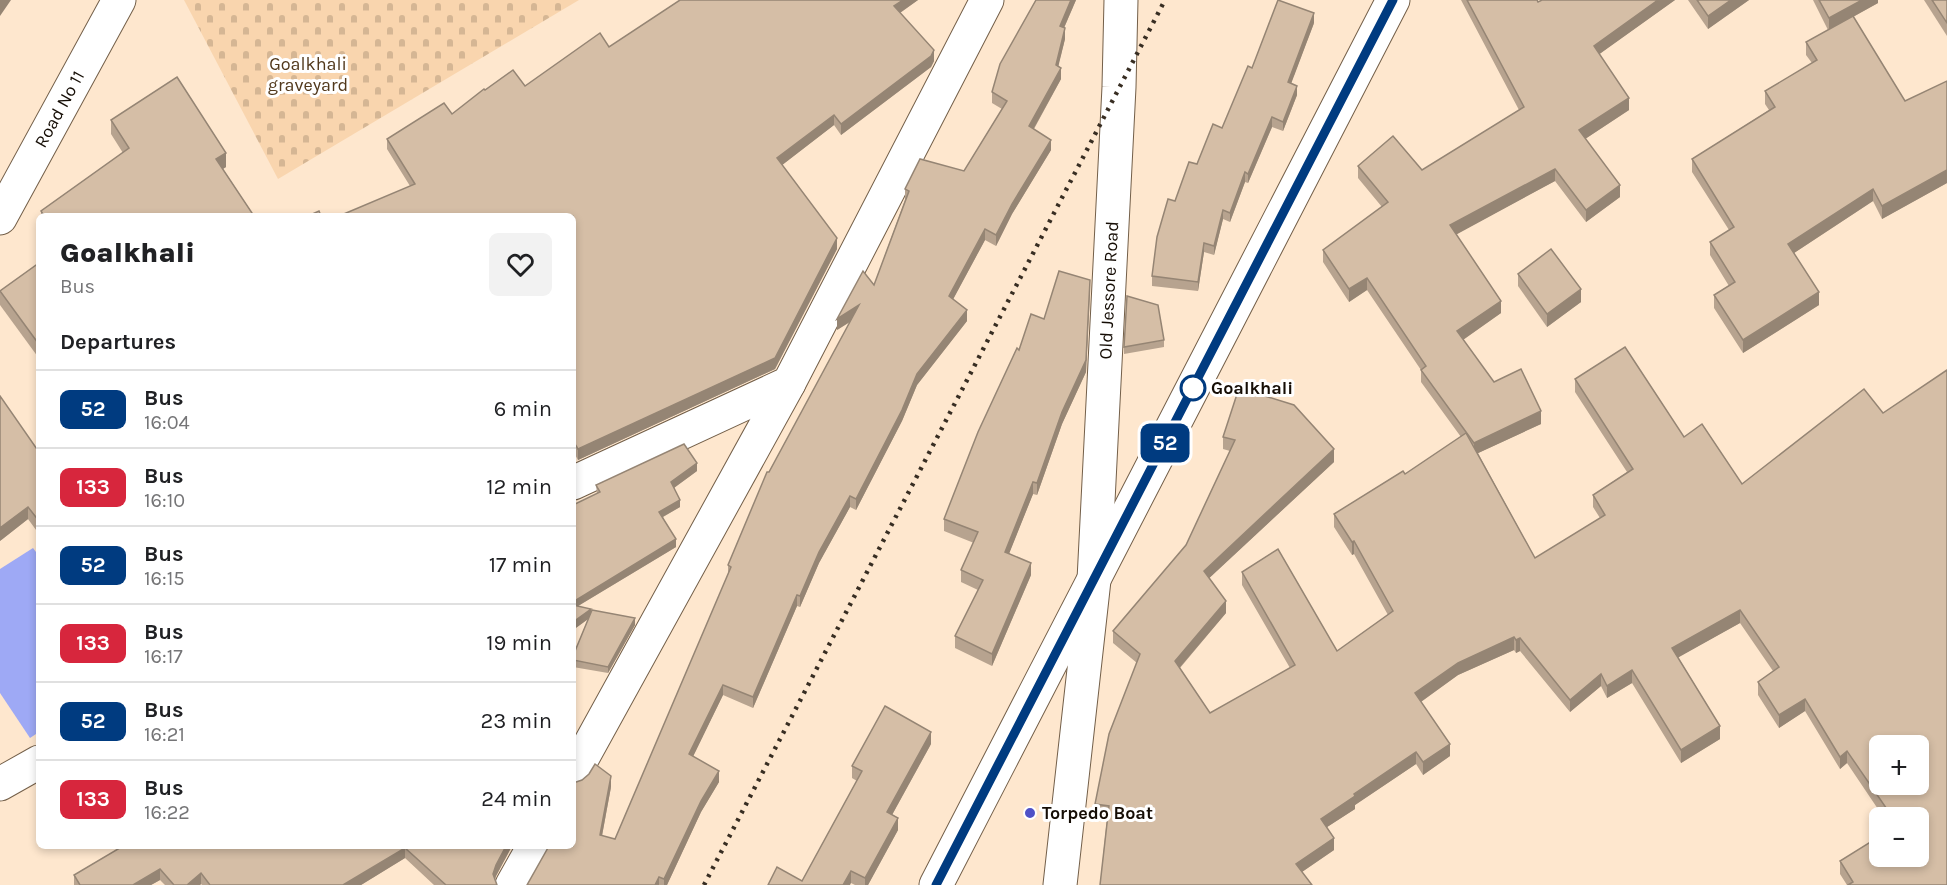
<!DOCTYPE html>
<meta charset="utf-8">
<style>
:root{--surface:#fff;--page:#f2f2f2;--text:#202124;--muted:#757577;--line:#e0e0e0}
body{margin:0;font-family:Karla,sans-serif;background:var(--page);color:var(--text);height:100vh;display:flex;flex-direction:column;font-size:22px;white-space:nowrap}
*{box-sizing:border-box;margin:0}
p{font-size:20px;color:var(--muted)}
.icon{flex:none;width:33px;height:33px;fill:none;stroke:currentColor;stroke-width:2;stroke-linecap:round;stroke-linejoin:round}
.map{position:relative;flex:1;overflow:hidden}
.panel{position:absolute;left:36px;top:213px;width:540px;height:636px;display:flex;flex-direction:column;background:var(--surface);border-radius:9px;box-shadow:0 3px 9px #0003}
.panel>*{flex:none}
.badge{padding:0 12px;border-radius:9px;font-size:21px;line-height:39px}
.buttons{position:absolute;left:1869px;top:735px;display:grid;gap:12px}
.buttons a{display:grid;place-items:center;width:60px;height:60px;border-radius:9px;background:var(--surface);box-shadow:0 3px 9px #0003;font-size:30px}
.map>.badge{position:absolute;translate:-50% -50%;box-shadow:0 0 0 3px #fff}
h2{padding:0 24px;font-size:22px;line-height:54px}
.round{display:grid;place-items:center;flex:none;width:63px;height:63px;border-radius:9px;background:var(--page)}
.headline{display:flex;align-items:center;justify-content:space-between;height:102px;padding:0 24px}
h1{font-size:28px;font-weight:800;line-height:45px}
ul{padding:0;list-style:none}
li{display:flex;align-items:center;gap:18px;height:78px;padding:0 24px;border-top:2px solid var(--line)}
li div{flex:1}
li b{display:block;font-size:22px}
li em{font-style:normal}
li .badge{min-width:66px;font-weight:700;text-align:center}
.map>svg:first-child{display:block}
.cemetery{fill:url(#cemetery-stones)}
.water{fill:#9ea9f5}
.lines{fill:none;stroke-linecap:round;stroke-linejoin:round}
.minor-casing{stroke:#735f49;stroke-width:35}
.highway-casing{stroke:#735f49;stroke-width:35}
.minor{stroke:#fff;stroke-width:33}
.highway{stroke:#fff;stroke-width:33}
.rail{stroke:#372d22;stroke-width:4.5;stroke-dasharray:3 6;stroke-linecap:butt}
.wall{fill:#b7a38f;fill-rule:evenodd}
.shaded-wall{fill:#958574}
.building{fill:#d5bea6;stroke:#958574;stroke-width:1.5;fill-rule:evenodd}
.line-casing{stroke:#fff;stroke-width:14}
.line{stroke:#003b80;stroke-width:9}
.stop-dot{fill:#fff;stroke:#003b80;stroke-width:3}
.poi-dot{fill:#4f51c7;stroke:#fff;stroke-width:2}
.labels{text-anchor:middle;stroke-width:6;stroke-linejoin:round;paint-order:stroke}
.park-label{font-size:18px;fill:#51381b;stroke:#fff}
.street-label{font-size:18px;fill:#150d05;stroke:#fff}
.stop-label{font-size:18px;font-weight:bold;fill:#150d05;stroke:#fff;text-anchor:start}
.poi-label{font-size:18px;font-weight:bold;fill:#150d05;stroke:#fff;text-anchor:start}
</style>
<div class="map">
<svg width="1947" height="885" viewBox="0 0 1947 885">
<defs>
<pattern id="cemetery-stones" width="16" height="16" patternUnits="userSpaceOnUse" patternTransform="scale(1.5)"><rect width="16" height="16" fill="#f9d5ae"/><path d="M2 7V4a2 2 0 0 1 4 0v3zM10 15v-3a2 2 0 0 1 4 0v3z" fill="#d5b694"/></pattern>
</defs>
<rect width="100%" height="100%" fill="#fee7ce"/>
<!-- cemetery -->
<path class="cemetery" d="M184,0H579L278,179Z"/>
<!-- water -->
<path class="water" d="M33,548L39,556V732L30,738L0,693V569Z"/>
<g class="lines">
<defs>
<g id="minor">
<path id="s1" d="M0,218L119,0"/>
<path d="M573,483L789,383L987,0"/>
<path d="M573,775L789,383"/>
<path d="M0,784L39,762"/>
<path d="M512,885L534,846"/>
<path id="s2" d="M1060,885L1094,580L1119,87L1121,0"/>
</g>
<path id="highway" d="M936,885L1393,0"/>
</defs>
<!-- minor casing -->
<use href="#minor" class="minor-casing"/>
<!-- highway casing -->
<use href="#highway" class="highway-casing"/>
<!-- minor -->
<use href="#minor" class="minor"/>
<!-- highway -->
<use href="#highway" class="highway"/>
<!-- rail -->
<path class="rail" d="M704,885L1165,0"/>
</g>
<!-- wall -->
<g class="wall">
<path d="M680,0H918L900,13L934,61L931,67L841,135L834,125L782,165L837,249L775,369L578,460L573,451V216L410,186L387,149V139L452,114L485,90L525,86L609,47Z"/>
<path d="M1036,0H1076L1064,28L1065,39L1058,66L1061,79L1034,129L1051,150L1012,214L996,246L985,240L953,299L967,321L917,385L902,421L856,510L850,507L819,563L800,607L797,606L753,708L723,695L693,756L719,782L701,812L667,885H527L611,787L602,836L615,839L728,575V565L769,472L850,322L837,330L874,285L905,200V189L964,171L1002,109L992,103V92Z"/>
<path d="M1461,0H1537L1538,2L1542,0H1675L1599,54L1629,98V110L1585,139L1620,185V197L1586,222L1555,181L1456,234L1501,301V313L1463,340L1494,382L1521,369L1541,411V424L1478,453L1535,558L1600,518L1593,507V495L1627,472L1575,392V379L1625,347L1684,437L1702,424L1742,484L1864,389L1883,413L1947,370V885H1847L1840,874V861L1880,836V856H1918V818H1884L1847,763L1840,769L1805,711L1779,728L1758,695V682L1773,671L1740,623L1678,657L1720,726V739L1681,763L1632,683L1607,698L1601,686L1570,712L1520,651L1516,653L1514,650L1458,675L1421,702L1450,744V756L1423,775L1416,764L1355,805V809L1327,827L1334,838V850L1302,872L1312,885H1100L1107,818L1095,816V804L1109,734L1137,663L1113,643V631L1186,545L1230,451L1223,449V437L1239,388L1294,405L1334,449V462L1209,578L1226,601V613L1180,668L1210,713L1290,668L1242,585V572L1278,549L1337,651L1388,615L1354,554L1352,555L1334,527V514L1403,471L1405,474L1461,437L1421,382V370L1367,290L1349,302L1323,262V250L1382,207L1358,178V166L1393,136L1422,170L1519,110ZM1880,746H1918V784H1880Z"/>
<path d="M1688,0H1749L1708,29Z"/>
<path d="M1813,0H1878V3L1853,17L1905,101L1947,81V183L1882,219L1873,201L1794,253L1819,305L1743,353L1714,308V295L1729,286L1710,255V242L1729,230L1692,172V159L1769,110L1765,104V91L1812,63L1806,55V42L1828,30Z"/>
<path d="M1924,0H1947V36Z"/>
<path d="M1314,23L1291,83L1297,95L1283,131L1272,127L1248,183L1245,182L1230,222L1223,219L1214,255L1204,252L1198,291L1152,286V276L1175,201L1197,164L1222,128L1252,68Z"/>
<path d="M111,120L226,167L223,169L254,216H41V211L123,153L111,134Z"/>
<path d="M39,263V356L38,357L0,305V291Z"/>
<path d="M1518,274L1581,302L1547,327L1518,286Z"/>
<path d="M1090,292L1086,372L1062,424L1037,495L1033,494L1009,553L1031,575L992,666L955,648V636L978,590L961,582V570L974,543L944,531V519L1019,350L1044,319Z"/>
<path d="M1164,340V347L1124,354V347Z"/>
<path d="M39,452V534L28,519L0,541Z"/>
<path d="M697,471L674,488L680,507L663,517L676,547L578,606L591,612L635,625L608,673L573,667V656L588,619L573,630L597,494L596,485Z"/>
<path d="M931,744L892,815L898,830L868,885H855L851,883L802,881L857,781L852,778V766Z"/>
<path d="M123,846H512L496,876L495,879L497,885H434L405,858L361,885H202L201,884L200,885H165L160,880L151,885H74V875Z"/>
</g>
<!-- shaded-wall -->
<g class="shaded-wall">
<path d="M0,0H11L0,16Z"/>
<path d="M903,0H918L894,17V6Z"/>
<path d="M1071,0H1076L1060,37V26Z"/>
<path d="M1658,0H1675L1594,58V46Z"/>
<path d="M1731,0H1749L1708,29V16Z"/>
<path d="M1862,0H1878V3L1829,30V18Z"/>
<path d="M1314,13V23L1288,92V82Z"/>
<path d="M1065,28V39L1056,76V65Z"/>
<path d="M934,50V61L931,67L841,135V124Z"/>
<path d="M1061,68V79L1029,137V126Z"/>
<path d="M1297,86V95L1283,131V122Z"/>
<path d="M1629,98V110L1579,143V130Z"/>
<path d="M834,115V125L777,169V158Z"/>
<path d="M1272,117V127L1248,183V174Z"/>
<path d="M1051,140V150L1012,214L996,246V235L1012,204Z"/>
<path d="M226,153V167L216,173V159Z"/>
<path d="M1555,169V181L1450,238V225Z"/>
<path d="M1947,170V183L1882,219V206Z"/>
<path d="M1245,172V182L1230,222V213Z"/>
<path d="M1620,185V197L1586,222V210Z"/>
<path d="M1873,189V201L1788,257V244Z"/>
<path d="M1223,210V219L1214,255V246Z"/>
<path d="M985,229V240L949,307V296Z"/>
<path d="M837,238V249L775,369L578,460V449Z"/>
<path d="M1204,243V252L1198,291V282Z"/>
<path d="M1367,278V290L1349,302V289Z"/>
<path d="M1090,280L1086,372L1062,424L1037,495V483Z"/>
<path d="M1581,289V302L1547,327V314Z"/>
<path d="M1819,292V305L1743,353V340Z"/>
<path d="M1501,301V313L1457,344V331Z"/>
<path d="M859,305V316L837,330V319Z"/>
<path d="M967,310V321L917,385L902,421L856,510V499L917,374Z"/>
<path d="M39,342V356L38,357V343Z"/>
<path d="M1541,411V424L1474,455V443Z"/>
<path d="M1334,449V462L1204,583V571Z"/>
<path d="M697,463V471L671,490V482Z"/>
<path d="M1033,482V494L1005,564V552Z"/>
<path d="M850,496V507L819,563L800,607V596L819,552Z"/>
<path d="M680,500V507L659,519V512Z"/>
<path d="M28,507V519L0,541V528Z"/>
<path d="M676,539V547L573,609V602Z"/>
<path d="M1354,541V554L1352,555V542Z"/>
<path d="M1031,563V575L992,666V654Z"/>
<path d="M797,595V606L753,708V697Z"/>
<path d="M1226,601V613L1175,673V661Z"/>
<path d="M591,609V617L573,630V622Z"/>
<path d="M1740,610V623L1672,661V648Z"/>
<path d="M635,618V625L608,673V667Z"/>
<path d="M1514,637V650L1458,675L1415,706V693L1458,663Z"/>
<path d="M1520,638V651L1516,653V640Z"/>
<path d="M1632,670V683L1607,698V686Z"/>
<path d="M1601,674V686L1570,712V700Z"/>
<path d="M723,685V695L689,765V754Z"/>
<path d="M1805,699V711L1779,728V715Z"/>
<path d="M1720,726V739L1681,763V750Z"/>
<path d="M931,732V744L887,824V812Z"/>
<path d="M1450,744V756L1423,775V762Z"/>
<path d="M1847,751V763L1840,769V757Z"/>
<path d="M1416,752V764L1355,805V809L1321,831V819L1354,794Z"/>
<path d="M719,771V782L701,812L667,885H664V879L701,801Z"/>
<path d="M611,776V787L600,846V835Z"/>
<path d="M898,818V830L868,885H865V878Z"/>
<path d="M1334,838V850L1296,876V864Z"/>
<path d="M506,846H512L496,876L493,885V874L496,865Z"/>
<path d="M405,848V858L361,885H343Z"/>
<path d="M160,869V880L151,885H133Z"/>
<path d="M851,871V883L850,885H843Z"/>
<path d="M201,873V884L200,885H187Z"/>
<path d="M659,877V885H655Z"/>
</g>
<!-- building -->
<g class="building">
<path d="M680,0H903L894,6L934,50L931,56L841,124L834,115L777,158L837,238L775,358L578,449L573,441V216H339L415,184L387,139L444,103L452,114L484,89L485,90L513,70L525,86L600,33L609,47Z"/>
<path d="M1036,0H1071L1060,26L1065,28L1056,65L1061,68L1029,126L1051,140L1012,204L996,235L985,229L949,296L967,310L917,374L902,410L856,499L850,496L819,552L800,596L797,595L753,697L723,685L689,754L719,771L701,801L664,879L659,877L655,885H527L549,846H573V783L582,780L589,774L595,764L611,776L600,835L615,839L731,567L728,565L767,472H769L859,305L837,319L863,271L874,285L909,191L905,189L920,159L964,171L1007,101L992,92L1000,64Z"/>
<path d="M1278,0L1314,13L1288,82L1297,86L1283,122L1272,117L1248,174L1245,172L1230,213L1223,210L1214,246L1204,243L1198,282L1152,276L1157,237L1168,199L1175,201L1189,162L1197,164L1213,124L1222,128L1248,66L1252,68Z"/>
<path d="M1467,0H1537L1538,2L1542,0H1658L1594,46L1629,98L1579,130L1620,185L1586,210L1555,169L1450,225L1501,301L1457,331L1494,382L1521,369L1541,411L1474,443L1421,370L1426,366L1367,278L1349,289L1323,250L1388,202L1358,166L1393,136L1422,170L1524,107Z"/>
<path d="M1697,0H1731L1708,16Z"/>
<path d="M1819,0H1862L1829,18Z"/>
<path d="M1932,0H1947V23Z"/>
<path d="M1853,16L1905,101L1947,81V170L1882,206L1873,189L1788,244L1819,292L1743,340L1714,295L1735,282L1710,242L1734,227L1692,159L1775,107L1765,91L1817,60L1806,42Z"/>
<path d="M177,77L226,153L216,159L254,216H44L41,211L129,148L111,120Z"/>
<path d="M319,211L321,216H308Z"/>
<path d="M1551,249L1581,289L1547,314L1518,274Z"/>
<path d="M39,263V342L38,343L0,291Z"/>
<path d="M1059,271L1090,280L1086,360L1062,412L1037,483L1033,482L1005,552L1031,563L992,654L955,636L983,580L961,570L978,532L944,519L978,432L1017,348L1019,350L1031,314L1044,319Z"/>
<path d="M1127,296L1158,305L1164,340L1124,347Z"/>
<path d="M1625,347L1684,437L1702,424L1742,484L1864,389L1883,413L1947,370V885H1848L1853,882L1840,861L1880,836V856H1918V818H1893L1847,751L1840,757L1805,699L1779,715L1758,682L1779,667L1740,610L1672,648L1720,726L1681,750L1632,670L1607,686L1601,674L1570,700L1520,638L1516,640L1514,637L1458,663L1415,693L1450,744L1423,762L1416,752L1354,794L1355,796L1321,819L1334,838L1296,864L1312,885H1100L1109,806L1095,804L1109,734L1140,654L1113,631L1186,545L1235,440L1223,437L1239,388L1294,405L1334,449L1204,571L1226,601L1175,661L1210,713L1295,665L1242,572L1278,549L1337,651L1393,611L1354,541L1352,542L1334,514L1403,471L1405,474L1466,433L1535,558L1605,515L1593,495L1633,469L1575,379ZM1880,746H1918V784H1880Z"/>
<path d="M0,396L39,452V521L28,507L0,528Z"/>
<path d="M684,444L697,463L671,482L680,500L659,512L676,539L573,602V505L600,492L596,485Z"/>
<path d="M573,605L591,609L573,622Z"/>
<path d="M592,610L635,618L608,667L573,660V656Z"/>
<path d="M885,706L931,732L887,812L898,818L865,878L851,871L843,885H768L777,867L802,881L862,771L852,766Z"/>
<path d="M123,846H506L496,865L493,874L497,885H446L405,848L343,885H210L201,873L187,885H174L160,869L133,885H80L74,875Z"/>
</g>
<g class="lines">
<defs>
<path id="line" d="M936,885L1393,0"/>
</defs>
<!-- line casing -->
<use href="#line" class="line-casing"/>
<!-- line -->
<use href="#line" class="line"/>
</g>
<!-- markers -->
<circle class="stop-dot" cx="1193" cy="388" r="12"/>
<circle class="poi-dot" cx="1030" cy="813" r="6"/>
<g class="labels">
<!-- park labels -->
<g class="park-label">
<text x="308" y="70">Goalkhali<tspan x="308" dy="21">graveyard</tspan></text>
</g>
<!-- street labels -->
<g class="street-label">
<text dy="6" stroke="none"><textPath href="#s1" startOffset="124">Road No 11</textPath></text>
<text dy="6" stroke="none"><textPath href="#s2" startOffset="597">Old Jessore Road</textPath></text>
</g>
<!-- stop labels -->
<g class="stop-label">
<text x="1211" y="394">Goalkhali</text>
</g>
<!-- poi labels -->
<g class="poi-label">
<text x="1042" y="819">Torpedo Boat</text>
</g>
</g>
</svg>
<div class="buttons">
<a>+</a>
<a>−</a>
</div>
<b class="badge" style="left:1165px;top:443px;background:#003b80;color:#fff">52</b>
<section class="panel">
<div class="headline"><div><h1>Goalkhali</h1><p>Bus</p></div><a class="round"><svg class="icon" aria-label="heart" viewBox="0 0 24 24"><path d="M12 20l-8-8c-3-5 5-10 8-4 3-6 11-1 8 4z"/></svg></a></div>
<h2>Departures</h2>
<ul>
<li><span class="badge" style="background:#003b80;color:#fff">52</span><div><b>Bus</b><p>16:04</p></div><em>6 min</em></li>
<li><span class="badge" style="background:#d7263d;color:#fff">133</span><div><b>Bus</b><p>16:10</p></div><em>12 min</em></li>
<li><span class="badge" style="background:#003b80;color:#fff">52</span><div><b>Bus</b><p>16:15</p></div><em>17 min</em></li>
<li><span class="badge" style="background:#d7263d;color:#fff">133</span><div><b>Bus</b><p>16:17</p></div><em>19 min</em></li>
<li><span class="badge" style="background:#003b80;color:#fff">52</span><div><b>Bus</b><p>16:21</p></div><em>23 min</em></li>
<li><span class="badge" style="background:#d7263d;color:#fff">133</span><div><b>Bus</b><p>16:22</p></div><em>24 min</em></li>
</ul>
</section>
</div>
